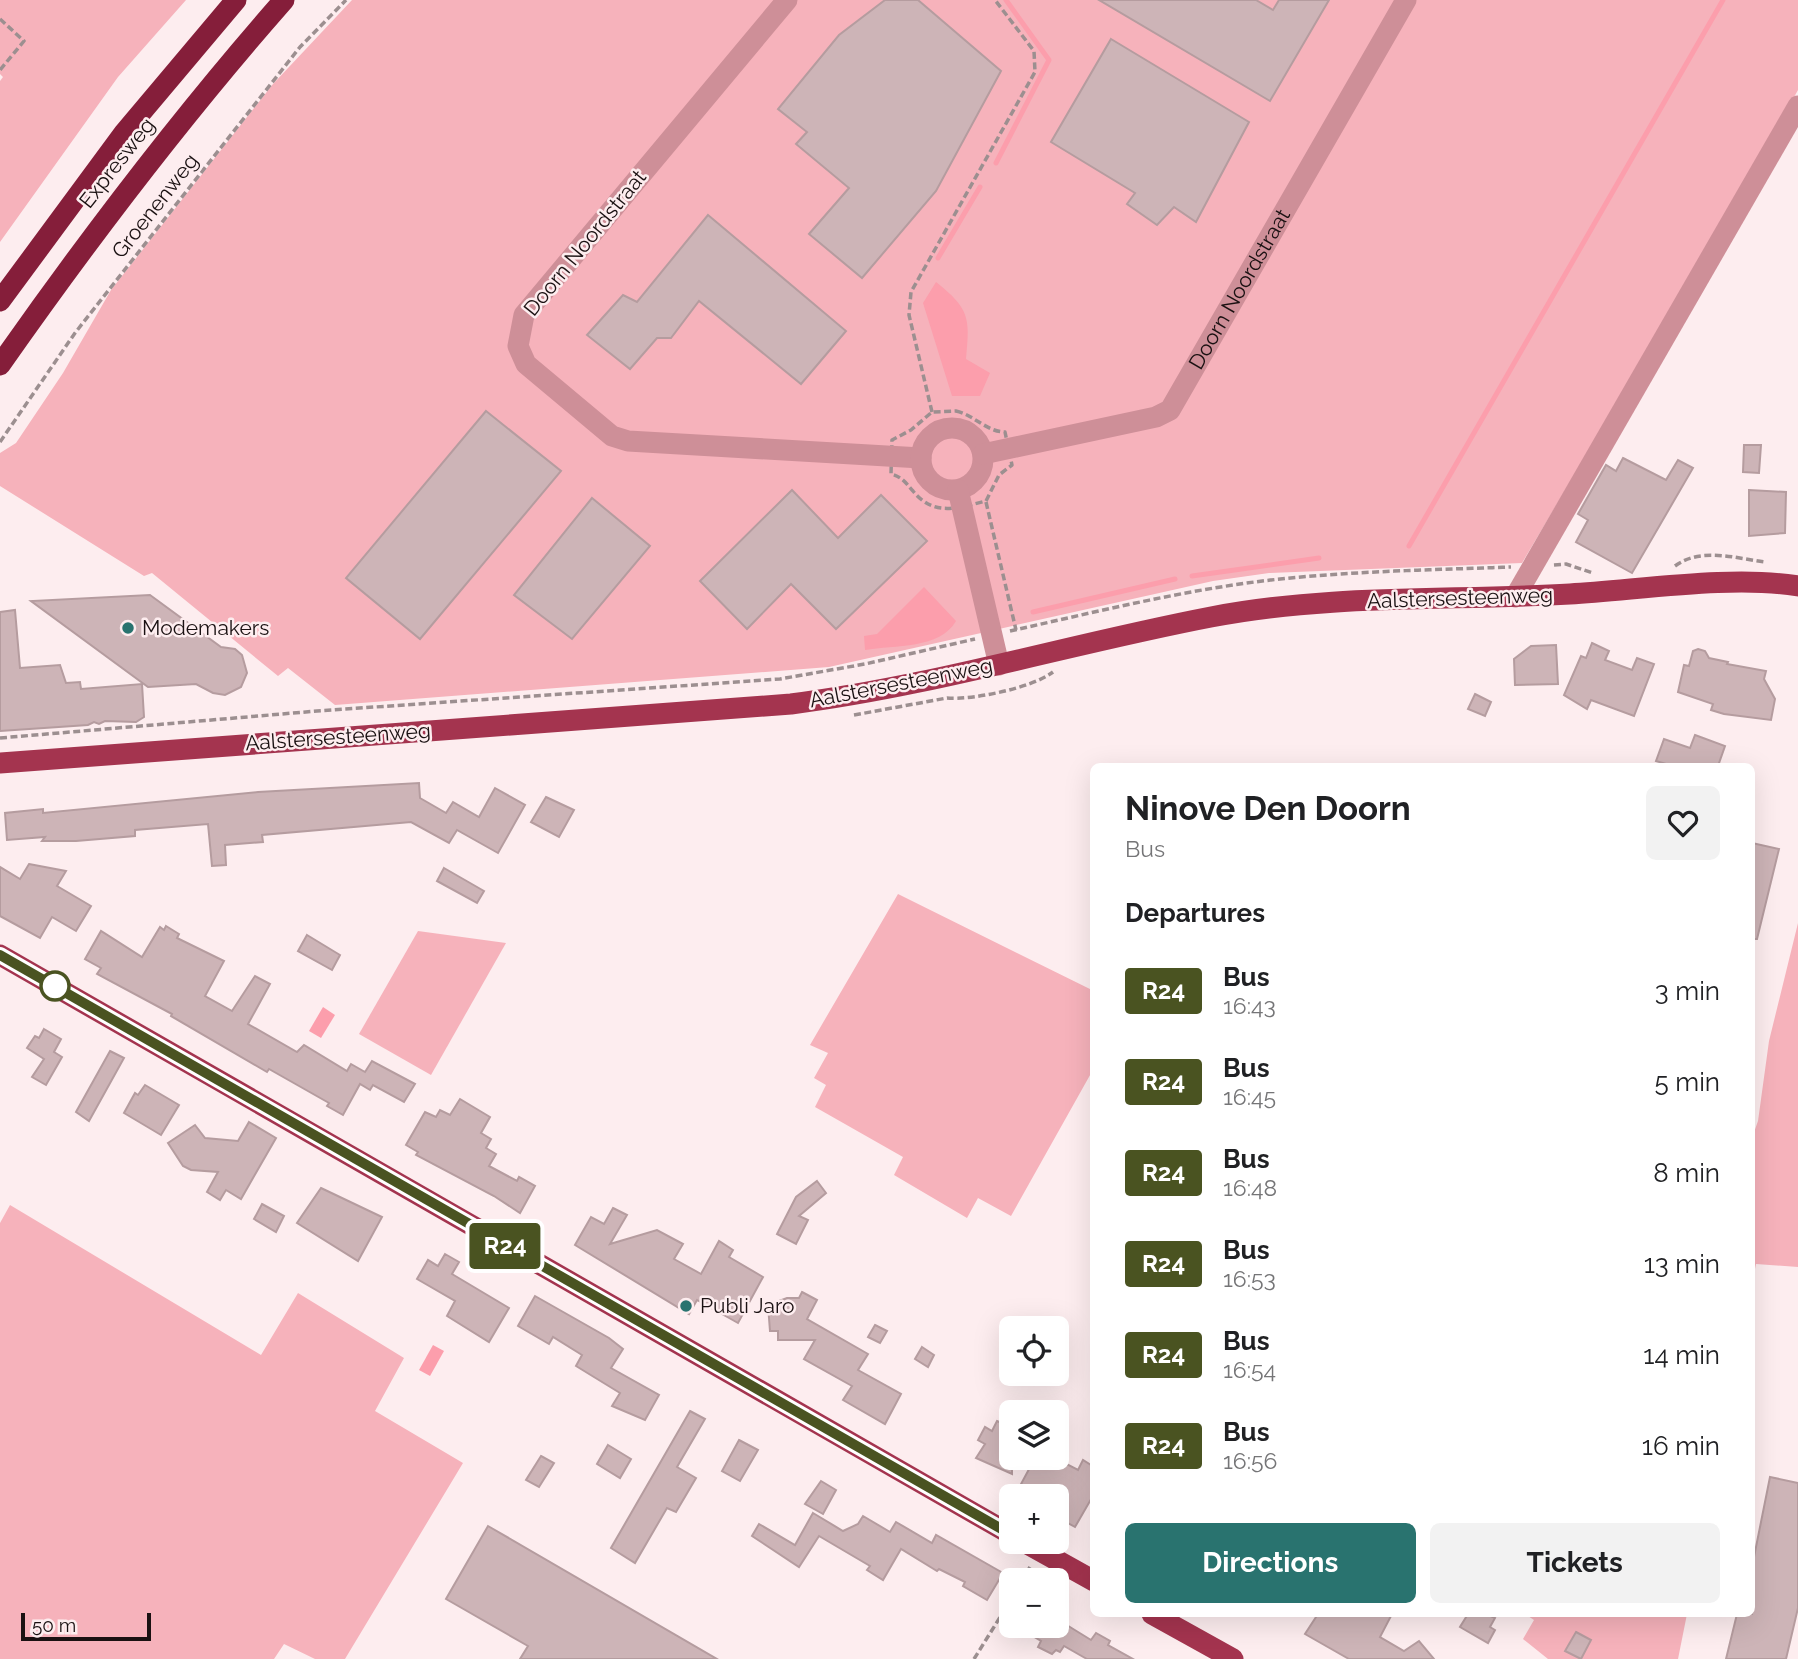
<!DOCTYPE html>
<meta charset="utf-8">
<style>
:root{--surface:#fff;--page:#f2f2f2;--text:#202124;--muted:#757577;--accent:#29736f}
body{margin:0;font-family:Raleway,sans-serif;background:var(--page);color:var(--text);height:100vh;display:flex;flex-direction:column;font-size:26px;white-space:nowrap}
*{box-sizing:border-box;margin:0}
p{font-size:23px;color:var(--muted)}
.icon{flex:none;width:38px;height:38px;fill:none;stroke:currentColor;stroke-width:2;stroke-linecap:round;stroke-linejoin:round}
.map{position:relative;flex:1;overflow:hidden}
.side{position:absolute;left:1090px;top:763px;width:665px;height:854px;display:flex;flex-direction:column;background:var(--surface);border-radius:10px;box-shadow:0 7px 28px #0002}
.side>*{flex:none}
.badge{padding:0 14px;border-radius:5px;font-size:24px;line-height:46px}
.tools{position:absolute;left:999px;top:1316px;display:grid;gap:14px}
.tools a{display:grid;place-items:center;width:70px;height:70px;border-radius:10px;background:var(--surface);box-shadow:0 7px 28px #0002;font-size:35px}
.scale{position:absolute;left:21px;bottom:18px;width:130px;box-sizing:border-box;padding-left:7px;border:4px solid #1a1112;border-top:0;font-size:19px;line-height:24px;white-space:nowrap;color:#1a1112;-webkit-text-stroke:5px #fdedef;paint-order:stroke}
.map>.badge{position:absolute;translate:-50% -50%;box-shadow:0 0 0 4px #fff}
h2{padding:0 35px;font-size:26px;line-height:63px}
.round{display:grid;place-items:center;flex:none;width:74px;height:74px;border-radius:10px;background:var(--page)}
.summary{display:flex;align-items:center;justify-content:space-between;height:119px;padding:0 35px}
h1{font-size:33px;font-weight:700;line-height:52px}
.action{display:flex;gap:14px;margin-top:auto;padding:14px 35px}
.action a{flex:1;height:80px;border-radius:10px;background:var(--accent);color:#fff;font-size:28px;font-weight:700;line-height:80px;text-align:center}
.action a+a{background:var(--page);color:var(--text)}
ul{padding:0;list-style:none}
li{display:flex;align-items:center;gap:21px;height:91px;padding:0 35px}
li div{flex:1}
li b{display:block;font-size:26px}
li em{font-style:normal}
li .badge{min-width:77px;font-weight:700;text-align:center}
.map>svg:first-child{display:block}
.green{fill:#f6b2bb}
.water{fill:#fc9eac}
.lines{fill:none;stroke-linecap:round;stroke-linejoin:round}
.stream{stroke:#fc9eac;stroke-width:5}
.building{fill:#cdb4b7;stroke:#b59c9f;stroke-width:2}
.path{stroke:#9c8f90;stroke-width:3.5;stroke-dasharray:7 3.5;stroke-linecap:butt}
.minor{stroke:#ce8f98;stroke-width:21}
.major{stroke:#a4344f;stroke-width:21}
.highway{stroke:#851e3a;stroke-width:21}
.line-casing{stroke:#fff;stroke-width:16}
.line{stroke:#4a5321;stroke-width:10}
.poi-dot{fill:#29736f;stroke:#fdedef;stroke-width:2.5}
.stop-dot{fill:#fff;stroke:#4a5321;stroke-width:3.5}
.labels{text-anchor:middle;stroke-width:5;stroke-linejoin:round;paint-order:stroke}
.street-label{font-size:21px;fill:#1a1112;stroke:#fdedef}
.poi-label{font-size:21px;fill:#1a1112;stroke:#fdedef;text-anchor:start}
</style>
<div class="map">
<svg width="1798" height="1659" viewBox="0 0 1798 1659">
<rect width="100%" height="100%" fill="#fdedef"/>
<!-- green -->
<g class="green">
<path d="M0,0H186L118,77L0,242V81L3,77L0,74Z"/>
<path d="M352,0H1798V90L1724,222L1522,563L1269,573L1213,581L829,667L335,705L288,668L278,676L152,573L144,576L0,486V453L16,443L63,373L111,290L273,84Z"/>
<path d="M898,894L1094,991V1068L1011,1216L978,1198L967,1218L894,1175L903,1157L815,1107L826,1085L814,1078L828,1053L810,1045Z"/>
<path d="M1798,923V1267L1756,1264L1752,1284V1138L1758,1121L1769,1041Z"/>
<path d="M418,931L506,943L431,1075L359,1034Z"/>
<path d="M10,1205L261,1355L298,1293L404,1358L375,1411L463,1463L345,1659H315L284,1644L274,1659H0V1223Z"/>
<path d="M1525,1614H1687L1678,1659H1548L1523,1639L1534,1620Z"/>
</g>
<!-- water -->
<g class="water">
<path d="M936,282C970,309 970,318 966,359L990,373L980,396H952L923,303Z"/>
<path d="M924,587L956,621C940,649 895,645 865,650L864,636L877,634Z"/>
<path d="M323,1007L335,1015L321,1038L309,1031Z"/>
<path d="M433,1345L444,1351L430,1376L419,1370Z"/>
</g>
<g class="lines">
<!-- stream -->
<g class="stream">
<path d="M996,163L1049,60L1006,0"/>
<path d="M938,258L980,187"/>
<path d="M1409,546L1723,0"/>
<path d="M1192,576L1319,558"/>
<path d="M1033,612L1175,579"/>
</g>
</g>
<!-- building -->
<g class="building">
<path d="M885,0H918L1001,71L936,191L862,278L809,234L849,188L796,144L807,132L778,109L839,35Z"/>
<path d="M1099,0H1256L1273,10L1279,0H1329L1270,101Z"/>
<path d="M1111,39L1249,122L1196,222L1174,207L1157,225L1127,204L1135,193L1051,142Z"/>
<path d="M708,215L846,331L801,384L699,301L671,338H657L630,369L587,335L623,295L637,302Z"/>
<path d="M486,411L561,471L420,639L346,578Z"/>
<path d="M1744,445H1761L1759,473L1743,472Z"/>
<path d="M1623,458L1666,480L1678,460L1693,468L1632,573L1576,542L1588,520L1578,514L1606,465L1616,471Z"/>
<path d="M792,490L838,538L881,495L927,541L836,629L791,584L747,629L700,581Z"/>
<path d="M1749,490L1786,492L1785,533L1749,536Z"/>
<path d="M592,498L650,546L572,639L514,595Z"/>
<path d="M150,595L221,647L235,649L242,655L247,673L241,687L225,695L213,693L196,684L148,687L31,601Z"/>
<path d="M15,610L20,668L60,665L66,683L80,682L81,689L142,684L144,717L136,722L105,721L99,724L94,722L88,725L0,731V612Z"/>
<path d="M1592,643L1609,651L1605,660L1632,670L1637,658L1654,664L1634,716L1591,700L1587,709L1564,695L1581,656L1586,658Z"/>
<path d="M1556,645L1558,684L1515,685L1514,659L1531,646Z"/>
<path d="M1698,649L1705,651L1709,658L1728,662L1727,664L1766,671L1764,679L1775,699L1771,720L1724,714L1711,710L1713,704L1678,692L1684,665L1689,666L1693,651Z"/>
<path d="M1475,694L1491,702L1485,716L1468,709Z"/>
<path d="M1695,735L1725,746L1718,766H1673L1656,761L1664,739L1690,748Z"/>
<path d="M419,783L420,798L446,813L453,802L479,817L495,788L525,805L498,853L457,830L449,843L411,822L262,835L263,842L225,845L226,865L212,866L208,824L135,830V836L76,841H42L45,837L7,840L5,813L43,809V813L258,792Z"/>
<path d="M546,797L574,810L559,837L531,822Z"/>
<path d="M1752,843L1779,849L1757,939H1752Z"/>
<path d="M29,864L66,871L57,886L91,906L76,931L52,917L40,938L0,916V867L20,879Z"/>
<path d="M444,868L484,891L477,903L437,881Z"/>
<path d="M166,926L179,934L177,938L224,961L205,996L232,1011L255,976L270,984L248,1024L297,1052L304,1045L347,1071L351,1064L365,1072L372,1061L415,1084L404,1102L373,1085L370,1090L360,1084L343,1115L327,1106L329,1103L269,1069L267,1072L171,1016L172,1014L97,974L101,968L85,959L101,931L142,957L160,927L164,930Z"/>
<path d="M307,935L340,955L332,970L298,951Z"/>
<path d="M44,1029L61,1039L54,1052L62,1057L46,1085L32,1077L44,1059L27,1048L35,1036L39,1038Z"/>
<path d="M110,1051L124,1058L89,1121L76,1112Z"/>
<path d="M145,1085L179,1105L161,1135L124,1113L135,1093L138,1095Z"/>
<path d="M460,1099L490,1117L481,1133L491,1139L486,1148L496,1154L489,1166L517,1181L519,1177L535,1186L520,1213L494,1196L416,1155L418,1152L406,1145L425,1112L436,1117L440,1110L450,1115Z"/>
<path d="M249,1122L276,1138L241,1199L226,1190L220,1200L207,1192L218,1172L191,1170L183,1166L168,1143L195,1125L205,1138L238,1141Z"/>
<path d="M817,1181L826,1193L799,1216L808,1220L796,1244L777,1234L796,1197Z"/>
<path d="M321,1188L382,1217L358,1261L297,1223Z"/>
<path d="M262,1204L284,1216L276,1232L254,1219Z"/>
<path d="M613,1208L627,1215L610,1244L657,1230L683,1244L674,1259L701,1274L719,1241L733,1250L729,1257L763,1277L738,1323L697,1300L689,1314L575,1245L591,1217L604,1224Z"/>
<path d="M445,1254L459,1262L452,1274L509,1308L489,1342L447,1316L455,1301L417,1279L428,1260L438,1266Z"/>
<path d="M802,1292L817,1300L807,1319L868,1354L858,1370L901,1394L885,1424L843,1400L852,1386L804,1359L815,1340H778V1331H770L768,1305L787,1298H799Z"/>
<path d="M535,1296L609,1338L623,1349L611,1368L659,1395L645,1420L612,1406L620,1393L576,1366L582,1355L553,1337L549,1344L518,1326Z"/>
<path d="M875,1325L887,1331L880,1343L868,1337Z"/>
<path d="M922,1347L934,1355L928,1367L915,1359Z"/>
<path d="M690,1411L705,1419L677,1467L696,1478L676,1512L667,1508L635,1563L611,1548Z"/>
<path d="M997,1421L1012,1428V1474L976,1458L985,1444L978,1440L985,1427L992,1431Z"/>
<path d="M739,1440L758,1450L740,1481L722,1471Z"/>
<path d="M608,1445L631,1459L620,1478L597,1464Z"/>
<path d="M541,1456L554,1463L539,1487L526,1480Z"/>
<path d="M1035,1458H1055L1078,1470L1083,1460L1094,1467V1494L1075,1527L1057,1517V1496H1043L1021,1484Z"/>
<path d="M1770,1477L1798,1483V1608L1786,1659H1726L1737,1614H1752V1567Z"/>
<path d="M821,1481L836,1490L823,1514L805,1504Z"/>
<path d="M813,1513L843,1531L858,1524L863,1516L890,1532L896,1522L932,1543L936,1535L1003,1573L987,1600L963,1586L965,1582L939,1569L937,1571L901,1549L883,1580L867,1570L870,1566L819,1536L799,1567L752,1536L759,1524L795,1545Z"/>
<path d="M488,1526L717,1659H520L528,1646L446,1599Z"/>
<path d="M1318,1614H1392L1380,1637L1404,1651L1419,1641L1434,1659H1349L1305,1634Z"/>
<path d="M1468,1614H1486L1495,1618L1490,1627L1495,1630L1488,1643L1460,1627Z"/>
<path d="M1057,1619L1091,1640L1096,1633L1110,1641L1108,1645L1133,1659H1087L1064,1646L1060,1652L1056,1650L1052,1654L1038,1647L1041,1641L1016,1626H1057Z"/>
<path d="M1576,1632L1591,1640L1581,1659L1565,1651Z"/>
</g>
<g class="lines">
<!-- path -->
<g class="path">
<path d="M0,19L24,41L0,70"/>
<path d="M956,411C974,415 987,432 1005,432L1012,465L999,475L986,501C957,508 934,517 913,491C905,482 902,477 891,474L892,440L911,430L932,412Z"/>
<path d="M932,412L909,315L911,292L1035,72L1034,51L995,0"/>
<path d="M0,442L75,333L300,47L346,0"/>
<path d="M986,502L1016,630"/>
<path d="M1554,565L1566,564L1593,573"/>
<path d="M1675,566C1701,547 1734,558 1765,562"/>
<path d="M1010,631C1096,612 1183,590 1271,580C1351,571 1431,570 1511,567"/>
<path d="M854,715L947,698C973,700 1032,688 1053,672"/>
<path d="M0,738L317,711L780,679L865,664L975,639"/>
<path d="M1022,1580L1030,1567"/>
<path d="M974,1659L1012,1598"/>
</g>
<!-- minor -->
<g class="minor">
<path d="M787,0L524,315L518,346L526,364L612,436L628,441L921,458"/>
<circle cx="952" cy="459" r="31"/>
<path id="s1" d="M983,454L1156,417L1170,410L1406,0"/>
<path d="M958,490L999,665"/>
<path d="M1515,597L1798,106"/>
</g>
<!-- major -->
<g class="major">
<path d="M0,763L791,704C933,686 1070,644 1211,617C1329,594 1451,601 1570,594C1639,590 1732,575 1798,586"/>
<path d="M0,955L1012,1535"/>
<path d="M1024,1542L1094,1581"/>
<path d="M1152,1614L1233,1659"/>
</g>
<!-- highway -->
<g class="highway">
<path d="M0,301L124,133L236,0"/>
<path d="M0,365C89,238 182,116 284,0"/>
</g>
</g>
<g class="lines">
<defs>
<path id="line" d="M0,955L1012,1535"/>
</defs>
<!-- line casing -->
<use href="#line" class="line-casing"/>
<!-- line -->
<use href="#line" class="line"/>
</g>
<!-- markers -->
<g class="poi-dot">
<circle cx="128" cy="628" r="7"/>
<circle cx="686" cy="1306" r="7"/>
</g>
<circle class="stop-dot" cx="55" cy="986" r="14"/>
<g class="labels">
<!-- street labels -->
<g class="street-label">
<text transform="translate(117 163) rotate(-52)" y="7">Expresweg</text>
<text transform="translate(155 206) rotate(-52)" y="7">Groenenweg</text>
<text transform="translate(585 243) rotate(-51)" y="7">Doorn Noordstraat</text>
<text dy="7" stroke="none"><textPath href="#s1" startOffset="332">Doorn Noordstraat</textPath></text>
<text transform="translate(1460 598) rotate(-2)" y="7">Aalstersesteenweg</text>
<text transform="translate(901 683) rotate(-11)" y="7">Aalstersesteenweg</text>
<text transform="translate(338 737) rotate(-4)" y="7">Aalstersesteenweg</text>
</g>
<!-- poi labels -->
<g class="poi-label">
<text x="142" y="635">Modemakers</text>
<text x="700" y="1313">Publi Jaro</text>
</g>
</g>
</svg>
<div class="tools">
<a><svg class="icon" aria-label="locate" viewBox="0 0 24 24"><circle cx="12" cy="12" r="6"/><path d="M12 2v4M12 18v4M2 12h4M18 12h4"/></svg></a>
<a><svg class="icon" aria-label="layers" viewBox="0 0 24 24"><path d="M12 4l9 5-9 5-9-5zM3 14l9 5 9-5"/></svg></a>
<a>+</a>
<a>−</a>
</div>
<div class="scale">50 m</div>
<b class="badge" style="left:505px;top:1246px;background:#4a5321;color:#fff">R24</b>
<section class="side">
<div class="summary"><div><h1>Ninove Den Doorn</h1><p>Bus</p></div><a class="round"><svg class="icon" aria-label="heart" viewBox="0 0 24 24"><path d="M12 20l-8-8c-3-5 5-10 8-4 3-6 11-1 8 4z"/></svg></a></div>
<h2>Departures</h2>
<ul>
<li><span class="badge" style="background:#4a5321;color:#fff">R24</span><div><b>Bus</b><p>16:43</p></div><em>3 min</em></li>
<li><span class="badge" style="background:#4a5321;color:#fff">R24</span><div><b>Bus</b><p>16:45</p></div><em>5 min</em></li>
<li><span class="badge" style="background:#4a5321;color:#fff">R24</span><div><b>Bus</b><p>16:48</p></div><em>8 min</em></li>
<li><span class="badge" style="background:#4a5321;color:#fff">R24</span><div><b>Bus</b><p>16:53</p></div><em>13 min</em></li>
<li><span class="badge" style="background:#4a5321;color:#fff">R24</span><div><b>Bus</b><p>16:54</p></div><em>14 min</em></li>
<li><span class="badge" style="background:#4a5321;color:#fff">R24</span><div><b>Bus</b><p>16:56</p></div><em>16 min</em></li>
</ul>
<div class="action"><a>Directions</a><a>Tickets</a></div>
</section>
</div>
